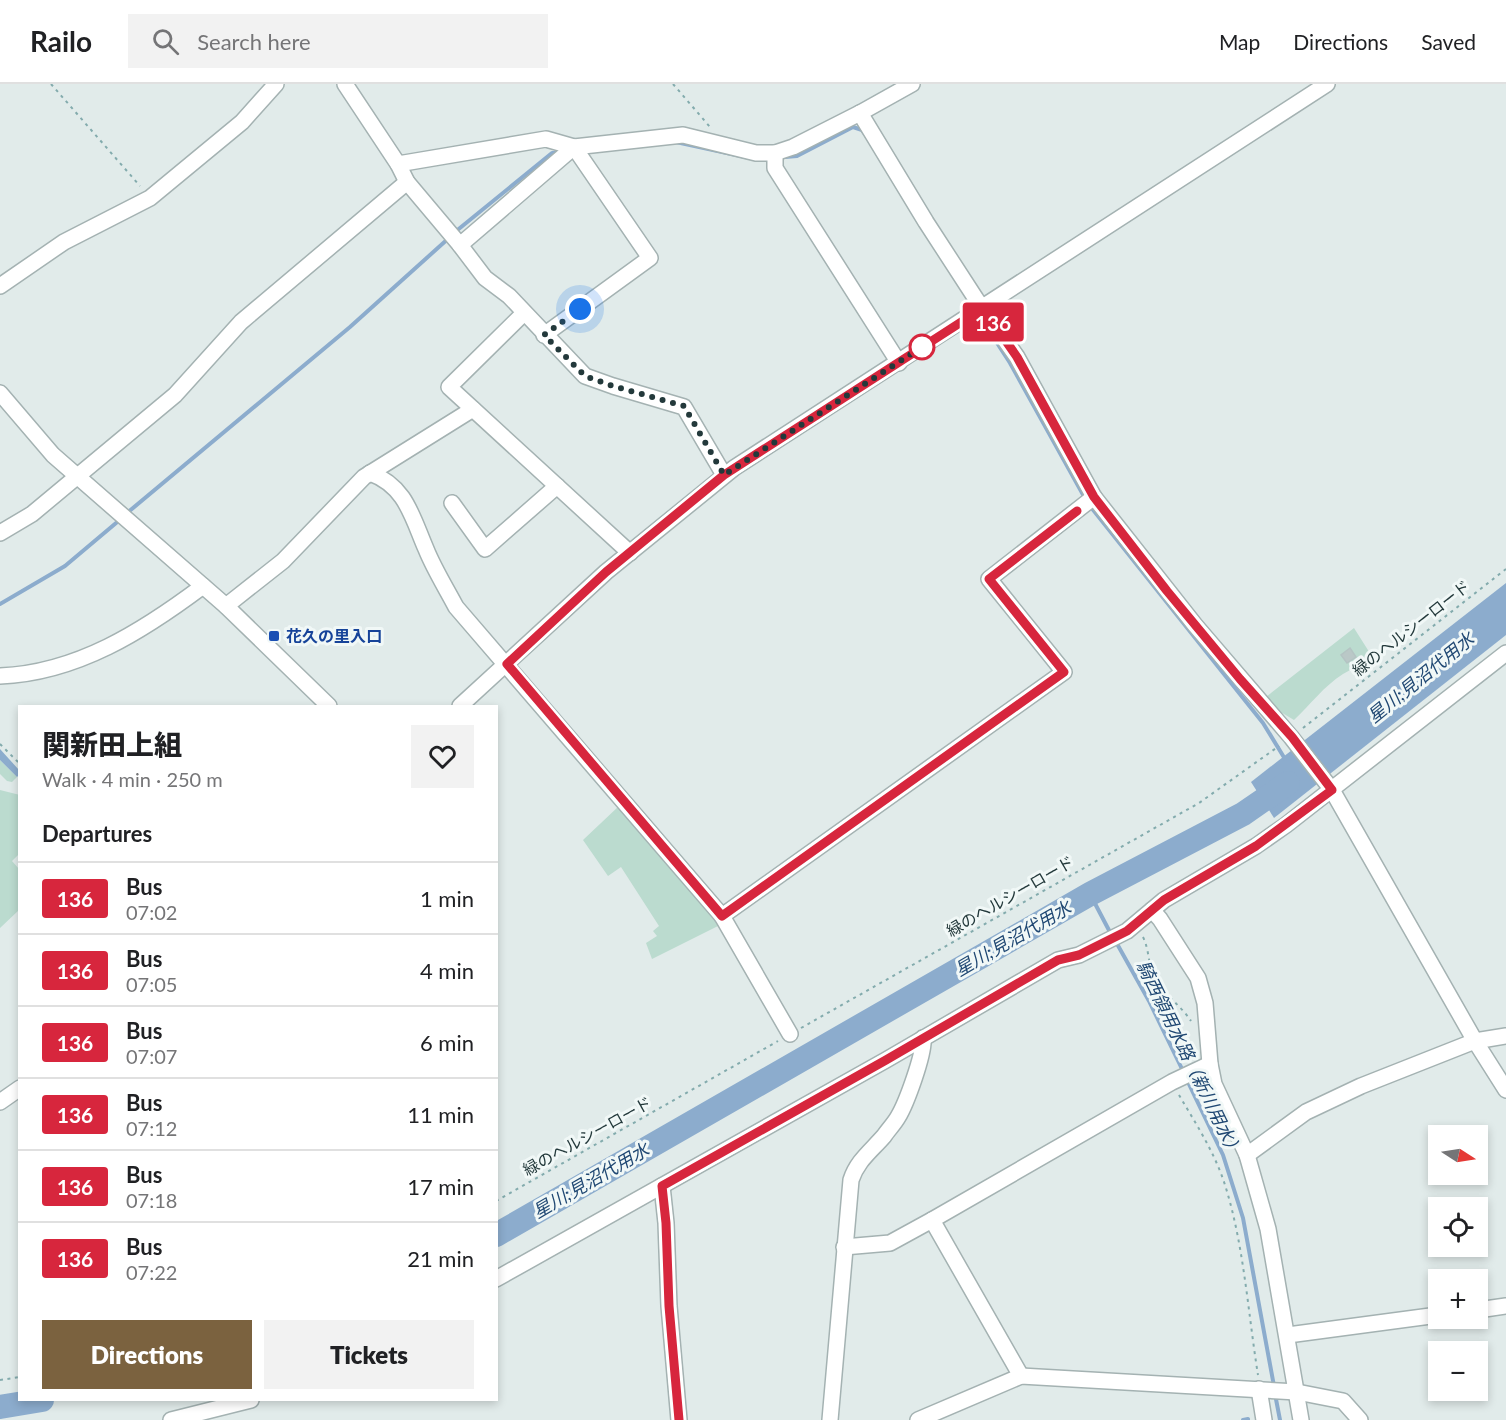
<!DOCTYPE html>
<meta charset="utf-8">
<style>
:root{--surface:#fff;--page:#f2f2f2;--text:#202124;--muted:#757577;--line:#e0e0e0;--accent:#7b623f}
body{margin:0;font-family:Lato,"Noto Sans JP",sans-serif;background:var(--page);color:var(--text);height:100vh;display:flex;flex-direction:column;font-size:22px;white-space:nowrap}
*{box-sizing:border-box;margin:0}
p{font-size:20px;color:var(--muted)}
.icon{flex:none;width:33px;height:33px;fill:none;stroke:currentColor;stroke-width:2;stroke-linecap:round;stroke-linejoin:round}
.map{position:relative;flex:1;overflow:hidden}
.side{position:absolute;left:18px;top:621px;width:480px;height:696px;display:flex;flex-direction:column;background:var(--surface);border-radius:0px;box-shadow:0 3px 9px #0003}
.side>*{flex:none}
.badge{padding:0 12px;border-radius:4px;font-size:21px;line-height:39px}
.needle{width:39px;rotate:102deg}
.buttons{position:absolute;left:1428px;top:1041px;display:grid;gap:12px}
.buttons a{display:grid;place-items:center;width:60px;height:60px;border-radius:0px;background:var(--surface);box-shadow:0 3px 9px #0003;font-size:30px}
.you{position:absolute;width:30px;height:30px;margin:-15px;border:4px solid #fff;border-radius:50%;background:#1a73e8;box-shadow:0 0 0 9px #1a73e833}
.map>.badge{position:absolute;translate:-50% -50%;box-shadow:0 0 0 3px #fff}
h2{padding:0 24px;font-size:22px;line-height:54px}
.round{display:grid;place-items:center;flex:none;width:63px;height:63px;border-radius:0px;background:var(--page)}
.overview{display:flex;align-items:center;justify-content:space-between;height:102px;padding:0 24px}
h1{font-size:28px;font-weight:800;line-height:45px}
.action{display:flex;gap:12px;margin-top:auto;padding:12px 24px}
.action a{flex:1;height:69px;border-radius:0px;background:var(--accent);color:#fff;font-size:24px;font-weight:800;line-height:69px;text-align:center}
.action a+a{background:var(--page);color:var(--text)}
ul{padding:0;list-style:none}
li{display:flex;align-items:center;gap:18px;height:72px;padding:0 24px;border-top:2px solid var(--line)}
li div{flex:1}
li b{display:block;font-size:22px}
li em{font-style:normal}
li .badge{min-width:66px;font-weight:700;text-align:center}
header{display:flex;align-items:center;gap:36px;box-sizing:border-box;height:84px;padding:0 30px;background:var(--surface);border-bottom:2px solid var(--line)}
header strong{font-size:28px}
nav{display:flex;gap:33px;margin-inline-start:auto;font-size:21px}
.search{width:420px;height:54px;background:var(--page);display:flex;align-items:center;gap:15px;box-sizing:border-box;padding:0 21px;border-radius:0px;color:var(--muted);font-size:22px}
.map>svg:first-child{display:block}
.green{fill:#bbdbcf}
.water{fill:#8caccd}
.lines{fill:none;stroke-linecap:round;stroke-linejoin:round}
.stream{stroke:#8caccd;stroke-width:4}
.river{stroke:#8caccd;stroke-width:24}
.building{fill:#bac8c7;stroke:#b4c4c3;stroke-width:1.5}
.minor-casing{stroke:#a4b2b2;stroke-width:18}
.path{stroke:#83abad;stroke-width:2;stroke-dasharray:3 4.5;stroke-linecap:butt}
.minor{stroke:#fff;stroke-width:15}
.line-casing{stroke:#fff;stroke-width:14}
.line{stroke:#d7263d;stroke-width:9}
.walk{stroke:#23393b;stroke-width:6;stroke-dasharray:0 10.8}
.stop-dot{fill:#fff;stroke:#d7263d;stroke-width:3}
.transit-dot{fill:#1a4fb4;stroke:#f1f8f7;stroke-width:2}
.labels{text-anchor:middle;stroke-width:6;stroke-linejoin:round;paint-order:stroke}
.street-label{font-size:16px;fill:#23393b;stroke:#f1f8f7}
.transit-label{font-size:16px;font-weight:bold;fill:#164399;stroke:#f1f8f7;text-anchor:start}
.water-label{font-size:18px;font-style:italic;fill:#204873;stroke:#f1f8f7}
</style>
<header>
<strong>Railo</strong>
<div class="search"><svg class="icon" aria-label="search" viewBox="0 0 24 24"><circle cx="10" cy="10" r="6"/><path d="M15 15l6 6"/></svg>Search here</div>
<nav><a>Map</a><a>Directions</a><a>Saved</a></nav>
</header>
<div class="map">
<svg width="1506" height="1336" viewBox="0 0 1506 1336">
<rect width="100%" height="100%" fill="#e1ebea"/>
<!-- green -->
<g class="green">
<path d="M1354,544L1373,574C1364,580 1353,584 1343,590C1324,602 1310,621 1294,636L1279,627L1266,613Z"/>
<path d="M0,676L17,693L12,698L7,697L0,690Z"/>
<path d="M0,706L20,711L19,770L12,777L19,785V826L0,844Z"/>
<path d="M619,722L720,841L652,875L646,859L657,852L653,847L659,842L621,783L608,792L583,756Z"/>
</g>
<!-- water -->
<g class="water">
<path d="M1506,499V551L1274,734L1251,698Z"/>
<path d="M0,665L19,686V691L17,693L0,676Z"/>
</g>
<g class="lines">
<!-- stream -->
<g class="stream">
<path d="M676,58L750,74"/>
<path d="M785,73L797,72L853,43L862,46L864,49"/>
<path d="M455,148L552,69H558"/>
<path d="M988,245L1010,279L1086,416"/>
<path d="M1090,422L1263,639L1285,675"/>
<path d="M127,429L350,243L450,153"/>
<path d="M0,520L65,482L122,434"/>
<path d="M1090,810L1112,852"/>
<path d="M1116,858L1149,917L1183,987"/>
<path d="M1186,994L1223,1071L1243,1134L1274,1302"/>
<path d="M1275,1310L1280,1336"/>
<path d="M1243,1336L1248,1335"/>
</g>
<!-- river -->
<g class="river">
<path d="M496,1151L1090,810L1243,730L1288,699"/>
<path d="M0,1323L42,1316"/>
</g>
</g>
<!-- building -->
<path class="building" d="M1350,564L1356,573L1347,579L1341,571Z"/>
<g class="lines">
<defs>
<g id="minor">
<path d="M345,0L398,80L407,98L460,161L485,194L509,212L585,292L613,302L684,323L724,391"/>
<path d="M860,29L926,138L976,215L1017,273L1094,413L1195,541L1291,653L1332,706L1475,957L1506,1006"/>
<path d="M775,69V84L899,279"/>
<path d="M398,80L546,55L574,63L650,174L544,251"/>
<path d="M460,161L574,63L683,51L756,69H775L793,63L860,29L912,0"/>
<path d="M0,202L64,158L150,114L242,38L276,0"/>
<path d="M524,229L449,303L630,469"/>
<path d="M0,309L53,371L226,522L329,622"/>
<path d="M370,389C406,402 412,433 426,465C434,485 446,504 456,523L722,832L1064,588L989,495L1094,413"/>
<path d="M452,419L485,465L557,402"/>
<path d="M0,449L32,430L175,311L241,238L407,98"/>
<path d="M226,522L283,477L364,393L473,325"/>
<path d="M0,592C77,589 143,547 203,502"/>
<path d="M460,622L606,488L734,384L1327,0"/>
<path d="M1152,826L1160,835L1198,894L1205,919L1210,980L1214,1000L1247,1071L1268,1145L1301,1336"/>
<path d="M722,832L790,950"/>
<path d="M0,1018L20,1004"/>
<path d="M1247,1071L1306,1028L1361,1002L1475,957L1506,952"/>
<path d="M662,1102L666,1139L669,1222L679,1336"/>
<path d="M932,1136L1021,1292"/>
<path d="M844,1163L890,1159L932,1136L1172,998L1210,980"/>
<path d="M496,1195L886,976L1058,876L1079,871L1127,847L1164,816L1256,762L1286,741L1506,569"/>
<path d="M1478,1226L1506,1222"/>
<path d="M1288,1251L1438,1231"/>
<path d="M1259,1305L1264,1336"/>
<path d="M171,1336L251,1316"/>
<path d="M830,1336L851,1096C857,1077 871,1067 884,1052C888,1046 894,1040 898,1033C906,1020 925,969 923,954"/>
<path d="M918,1336L1021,1292L1297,1308L1343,1317L1360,1336"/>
</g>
</defs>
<!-- minor casing -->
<use href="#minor" class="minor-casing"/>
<!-- path -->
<g class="path">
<path d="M51,0L140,102"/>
<path d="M673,0L710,43"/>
<path d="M1303,644L1506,485"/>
<path d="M0,660L20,680"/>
<path d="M1143,853C1149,865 1148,878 1153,890C1161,909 1180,920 1191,937"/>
<path d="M801,944L1199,719L1279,662"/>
<path d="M1179,1011C1196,1040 1215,1069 1225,1101C1244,1161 1248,1229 1258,1291"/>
<path d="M496,1117L778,957"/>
<path d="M0,1296L20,1293"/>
</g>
<!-- minor -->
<use href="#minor" class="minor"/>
</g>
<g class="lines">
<defs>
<path id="line" d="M679,1336L669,1222L666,1139L662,1102L886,976L1058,876L1079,871L1127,847L1164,816L1256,762L1332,706L1292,653L1240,595L1167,507L1094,413L1017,273L983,224L724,391L606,488L507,580L722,832L1064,588L989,495L1077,427"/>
</defs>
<!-- line casing -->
<use href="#line" class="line-casing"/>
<!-- line -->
<use href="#line" class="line"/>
<!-- walk -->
<path class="walk" d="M580,225L544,251L585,292L613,302L684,322L724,391L922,263"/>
</g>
<!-- markers -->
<circle class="stop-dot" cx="922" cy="263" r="12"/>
<rect class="transit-dot" x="268" y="546" width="12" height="12" rx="3"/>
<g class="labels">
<!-- street labels -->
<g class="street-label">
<text transform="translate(1411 544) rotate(-38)" y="6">緑のヘルシーロード</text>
<text transform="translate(1010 812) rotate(-30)" y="6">緑のヘルシーロード</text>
<text transform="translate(587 1052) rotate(-29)" y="6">緑のヘルシーロード</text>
</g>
<!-- transit labels -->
<g class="transit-label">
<text x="286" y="558">花久の里入口</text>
</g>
<!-- water labels -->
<g class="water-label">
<text transform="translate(1421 594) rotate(-39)" y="6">星川;見沼代用水</text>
<text transform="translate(1013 855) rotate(-30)" y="6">星川;見沼代用水</text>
<text transform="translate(1189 975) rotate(64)" y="6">騎西領用水路（新川用水）</text>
<text transform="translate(591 1097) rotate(-30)" y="6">星川;見沼代用水</text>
</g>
</g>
</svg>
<div class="buttons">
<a><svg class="needle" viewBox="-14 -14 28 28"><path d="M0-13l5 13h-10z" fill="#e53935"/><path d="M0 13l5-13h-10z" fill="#757577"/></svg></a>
<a><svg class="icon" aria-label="locate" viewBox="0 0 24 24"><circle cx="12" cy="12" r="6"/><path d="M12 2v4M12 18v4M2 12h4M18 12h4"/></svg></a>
<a>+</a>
<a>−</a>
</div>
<div class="you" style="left:580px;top:225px"></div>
<b class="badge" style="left:993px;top:238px;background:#d7263d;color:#fff">136</b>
<section class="side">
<div class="overview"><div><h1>関新田上組</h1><p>Walk · 4 min · 250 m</p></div><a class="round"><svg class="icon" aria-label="heart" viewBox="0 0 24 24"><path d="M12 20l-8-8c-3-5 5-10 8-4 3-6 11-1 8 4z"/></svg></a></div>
<h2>Departures</h2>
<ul>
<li><span class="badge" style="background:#d7263d;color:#fff">136</span><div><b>Bus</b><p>07:02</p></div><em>1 min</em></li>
<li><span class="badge" style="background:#d7263d;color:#fff">136</span><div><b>Bus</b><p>07:05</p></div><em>4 min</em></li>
<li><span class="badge" style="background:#d7263d;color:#fff">136</span><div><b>Bus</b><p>07:07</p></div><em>6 min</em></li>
<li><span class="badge" style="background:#d7263d;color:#fff">136</span><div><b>Bus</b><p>07:12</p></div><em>11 min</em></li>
<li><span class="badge" style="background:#d7263d;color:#fff">136</span><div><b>Bus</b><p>07:18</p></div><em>17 min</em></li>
<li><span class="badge" style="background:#d7263d;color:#fff">136</span><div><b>Bus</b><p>07:22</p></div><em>21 min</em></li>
</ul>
<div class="action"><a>Directions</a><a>Tickets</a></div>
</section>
</div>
